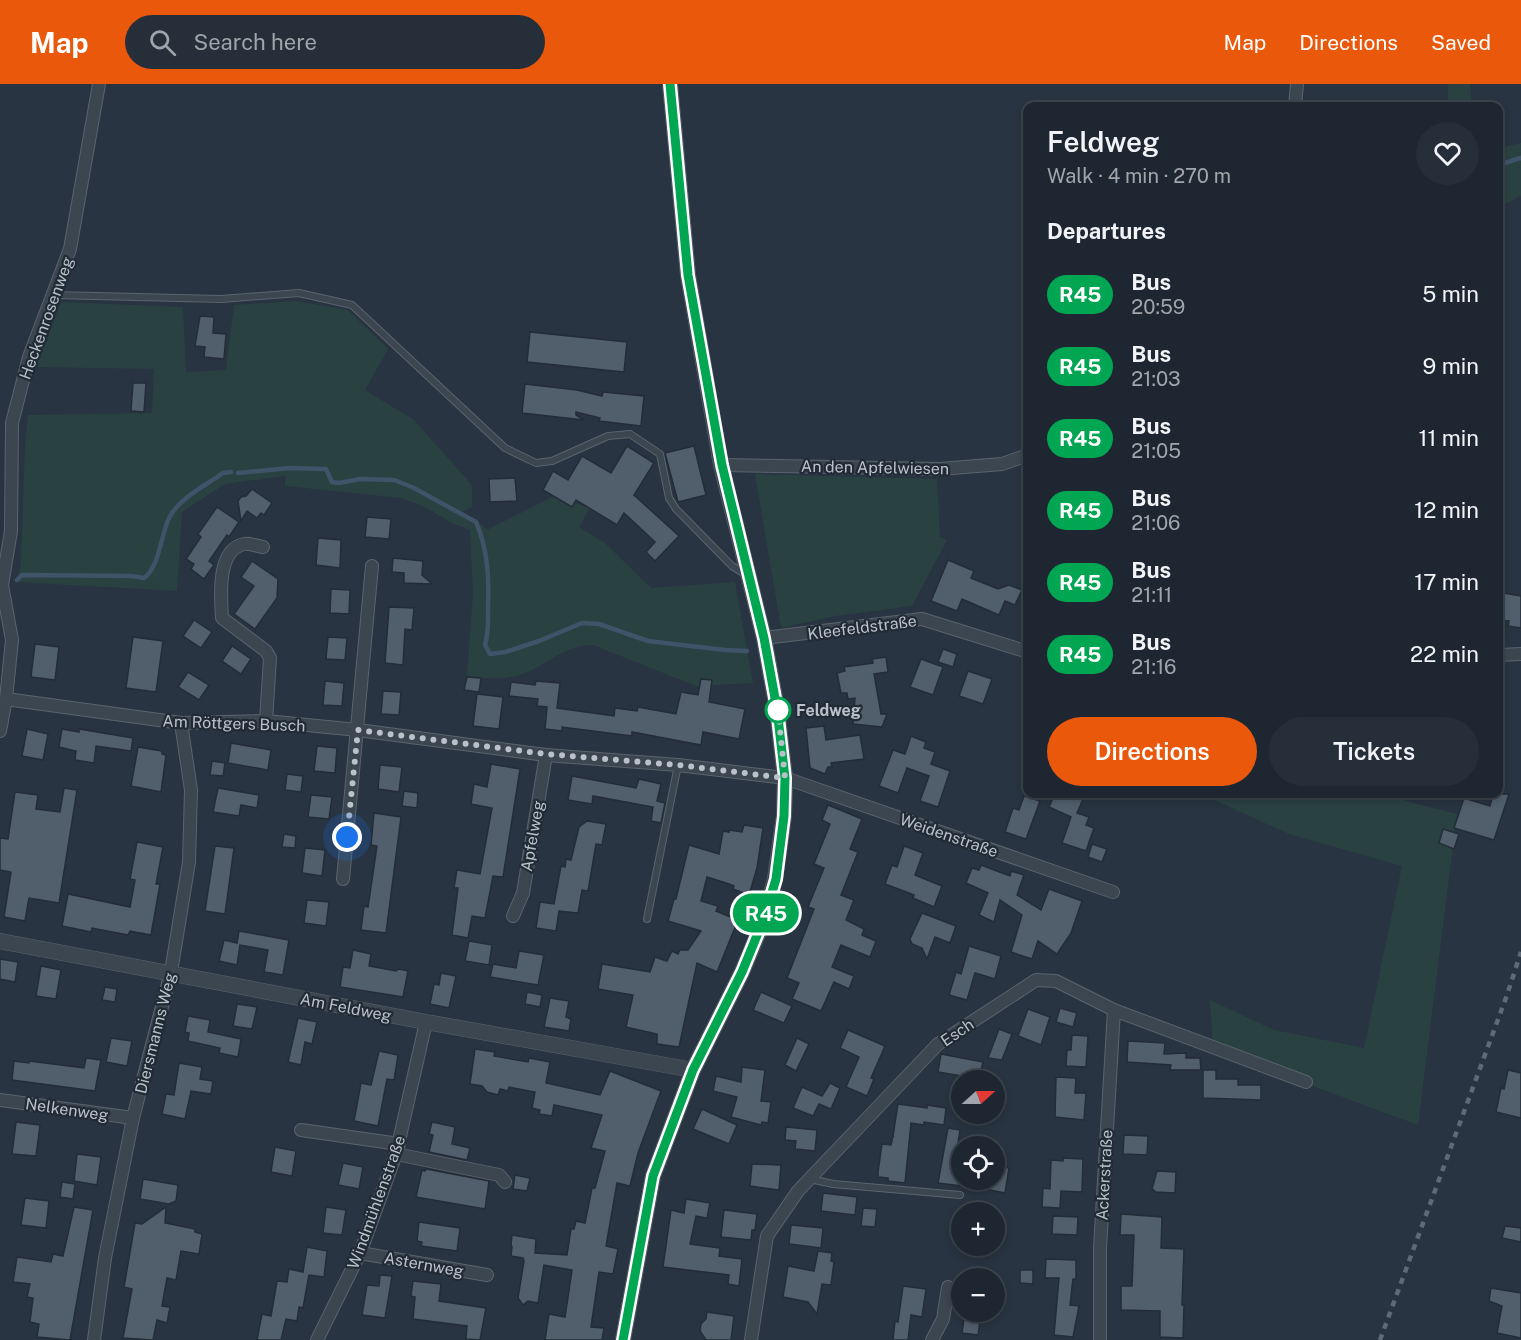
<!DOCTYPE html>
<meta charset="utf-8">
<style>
:root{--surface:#1e2731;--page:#262f39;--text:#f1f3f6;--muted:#a1a5ab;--line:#3c444d;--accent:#ea580c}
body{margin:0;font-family:"Public Sans",sans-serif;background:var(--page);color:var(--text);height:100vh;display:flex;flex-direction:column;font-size:22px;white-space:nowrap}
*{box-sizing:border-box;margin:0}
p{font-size:20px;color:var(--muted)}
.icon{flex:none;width:33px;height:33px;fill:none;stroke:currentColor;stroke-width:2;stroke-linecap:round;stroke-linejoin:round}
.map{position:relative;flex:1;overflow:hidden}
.details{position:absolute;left:1023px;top:18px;width:480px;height:696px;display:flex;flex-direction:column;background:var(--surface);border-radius:12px;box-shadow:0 3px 9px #0003,0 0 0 2px var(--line)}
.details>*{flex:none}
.badge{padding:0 12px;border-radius:20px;font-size:21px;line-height:39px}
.needle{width:39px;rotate:69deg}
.controls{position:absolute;left:951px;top:986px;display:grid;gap:12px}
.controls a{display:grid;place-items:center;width:54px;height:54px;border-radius:50%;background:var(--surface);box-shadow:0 3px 9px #0003,0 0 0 2px var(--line);font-size:30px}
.you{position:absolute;width:30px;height:30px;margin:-15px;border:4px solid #fff;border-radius:50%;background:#1a73e8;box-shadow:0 0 0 9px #1a73e833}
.map>.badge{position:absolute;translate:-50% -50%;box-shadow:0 0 0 3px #fff}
h2{padding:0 24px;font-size:22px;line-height:54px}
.round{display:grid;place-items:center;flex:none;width:63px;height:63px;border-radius:32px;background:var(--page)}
.headline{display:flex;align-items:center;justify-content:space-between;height:102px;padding:0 24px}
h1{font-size:28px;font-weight:600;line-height:45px}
.action{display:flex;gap:12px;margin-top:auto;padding:12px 24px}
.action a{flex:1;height:69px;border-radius:36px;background:var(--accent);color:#fff;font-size:24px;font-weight:600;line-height:69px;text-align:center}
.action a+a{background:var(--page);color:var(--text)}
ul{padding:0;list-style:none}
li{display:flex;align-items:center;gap:18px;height:72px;padding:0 24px}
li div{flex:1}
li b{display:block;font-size:22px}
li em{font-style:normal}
li .badge{min-width:66px;font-weight:700;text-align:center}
header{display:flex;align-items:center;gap:36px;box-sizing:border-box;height:84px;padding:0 30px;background:var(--accent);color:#fff}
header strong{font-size:28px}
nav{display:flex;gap:33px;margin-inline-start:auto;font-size:21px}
.search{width:420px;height:54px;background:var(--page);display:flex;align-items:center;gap:15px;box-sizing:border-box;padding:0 21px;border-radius:33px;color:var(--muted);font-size:22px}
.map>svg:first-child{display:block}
.green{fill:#2a4142}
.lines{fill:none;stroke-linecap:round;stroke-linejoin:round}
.stream{stroke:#3f5369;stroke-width:4.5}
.building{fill:#515f6c;stroke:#232d38;stroke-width:1.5}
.service-casing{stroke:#5a646e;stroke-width:8}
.minor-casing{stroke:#5a646e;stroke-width:14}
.tertiary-casing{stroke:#5a646e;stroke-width:16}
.service{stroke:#3c4651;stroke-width:6}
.minor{stroke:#3c4651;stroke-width:12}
.tertiary{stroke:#3c4651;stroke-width:15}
.rail{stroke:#5f6a78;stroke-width:4.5;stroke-dasharray:6 6;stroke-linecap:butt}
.line-casing{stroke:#fff;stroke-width:14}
.line{stroke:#00a651;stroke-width:9}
.walk{stroke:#b9c1cb;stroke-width:6;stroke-dasharray:0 10.8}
.stop-dot{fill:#fff;stroke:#00a651;stroke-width:3}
.labels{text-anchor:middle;stroke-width:4.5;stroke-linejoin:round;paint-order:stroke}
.street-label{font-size:16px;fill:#b9c1cb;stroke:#212b36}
.stop-label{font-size:16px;font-weight:bold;fill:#b9c1cb;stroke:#212b36;text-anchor:start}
</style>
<header>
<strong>Map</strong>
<div class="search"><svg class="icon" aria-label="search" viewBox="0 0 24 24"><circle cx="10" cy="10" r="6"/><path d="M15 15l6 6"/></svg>Search here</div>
<nav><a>Map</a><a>Directions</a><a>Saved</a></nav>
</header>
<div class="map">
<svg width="1521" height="1256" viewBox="0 0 1521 1256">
<rect width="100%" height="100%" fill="#283441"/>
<!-- green -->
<g class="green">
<path d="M1448,0H1470L1472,22H1448Z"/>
<path d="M1521,59V112L1499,123V64Z"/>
<path d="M296,217L348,226L388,265L365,306L414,336L472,401V423L461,428L476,436L487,446L554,412L590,424L579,443L605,459L651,504L735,498L753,599L696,602L593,561C566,562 554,575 532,586C509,597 491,595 467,592L473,509L470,446L452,439L423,422L401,414L285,402V392L225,400L182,428L177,507L17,498L21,480L25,360L28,331L152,329L154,285L35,283L61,218L183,223L186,288L226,286L234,221Z"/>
<path d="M755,390L937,395L940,453L947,456L912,522L835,532L781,544Z"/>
<path d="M1201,710H1379L1457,730L1418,1041L1213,965L1210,916L1274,946L1364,964L1402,782L1289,750Z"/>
</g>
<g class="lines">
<!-- stream -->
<g class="stream">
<path d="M1498,81L1521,74"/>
<path d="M238,389L289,384L326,385L332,398L339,399L360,395L394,396L412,403L476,438C488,466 489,493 488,523C488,536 489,548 485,561L490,570L505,568L539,557L582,539L599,540L648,557L725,566L747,567"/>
<path d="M17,496L22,491L132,492L144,494C159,484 161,451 169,434C179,414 205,402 223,389L231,388"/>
</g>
</g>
<!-- building -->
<g class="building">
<path d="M200,232L214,233L213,249L226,250L224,275L204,273L205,263L195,262Z"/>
<path d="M530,248L627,258L624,288L527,278Z"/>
<path d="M133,299H146L144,328L131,327Z"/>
<path d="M525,300L577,306L602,312L603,308L644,312L641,342L599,337L600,334L576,328V331L584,336L522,329Z"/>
<path d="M627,362L654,379L634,411L679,452L655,477L646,468L655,458L624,429L617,441L576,416L572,423L543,406L553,387L568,396L582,372L611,389Z"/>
<path d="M694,362L706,411L678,418L665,369Z"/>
<path d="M515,394L517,417L490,418L489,395Z"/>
<path d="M252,405L272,419L264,431L261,429L257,434L247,427L241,437L238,417L241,413L246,412Z"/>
<path d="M217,423L239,438L229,453L227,451L209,477L214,481L204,495L191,485L194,480L186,475L201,453L198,450Z"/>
<path d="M367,433L391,435L389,455L365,453Z"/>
<path d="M318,454L341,456L340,484L316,481Z"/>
<path d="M393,474L423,477L422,491L432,500L404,499V489L392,488Z"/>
<path d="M948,476L974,487L971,494L998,505L1009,501L1022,506L1015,521L1005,517L999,531L962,515L957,527L931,517Z"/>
<path d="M252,477L278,495L277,514L255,545L234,530L254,502L241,493Z"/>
<path d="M331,505L350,506L349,530L330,529Z"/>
<path d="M1498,508L1521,512V544L1508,542L1509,537L1498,536Z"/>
<path d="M389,523L414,524L412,546L405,545L403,581L385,579Z"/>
<path d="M194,536L212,548L201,564L183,552Z"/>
<path d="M133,553L163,557L156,608L126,604Z"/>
<path d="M328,553L347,554L345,576L326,575Z"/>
<path d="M35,560L59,563L55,596L31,593Z"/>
<path d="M232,562L251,575L241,590L222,577Z"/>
<path d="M943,565L957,570L953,583L938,578Z"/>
<path d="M886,573L888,588L874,590L881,630H887L882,643L853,640L855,614L848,615L847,609H841L837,589L845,587L844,583L873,579L872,575Z"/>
<path d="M921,575L943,583L933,611L910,603Z"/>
<path d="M968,587L992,595L983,620L959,612Z"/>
<path d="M188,588L209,601L199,616L178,603Z"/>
<path d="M467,593L481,594L479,608L464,606Z"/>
<path d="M701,595L712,596L709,618L745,625L739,655L703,648L701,661L632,648V652L562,643V647L545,645L547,623L537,622L538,615L509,612L511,598L535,601L536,597L560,599L557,624L614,632L615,624L637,627L638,623L676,630L681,608L698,611Z"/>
<path d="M325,597L344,599L342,622L323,621Z"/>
<path d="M383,607L401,608L399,631L381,630Z"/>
<path d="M477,610L503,613L499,645L473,642Z"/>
<path d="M824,642L826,656L860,651L864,675L831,679L832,683H828L825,690L810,684L806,644Z"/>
<path d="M27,645L48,650L43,676L22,672Z"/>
<path d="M62,645L79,648V645L133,654L131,667L96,662L94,679L75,676L76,667L59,663Z"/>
<path d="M911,652L926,658L924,664L935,668L931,680L950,687L938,723L920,717L929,692L907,684L898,709L879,702L893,666L905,670Z"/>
<path d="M231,659L271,666L268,686L228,679Z"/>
<path d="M317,662L337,664L335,689L314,687Z"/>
<path d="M138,663L162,667V670L166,671L161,708L131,702Z"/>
<path d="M212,677L225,679L223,692L210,691Z"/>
<path d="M491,680L520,685L503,793L493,792L485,834L472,832L468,854L452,851L458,804H454L457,786L480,790L492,724L471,720L474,700L487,703Z"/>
<path d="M380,681L402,683L399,708L378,705Z"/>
<path d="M287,690L303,692L301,708L285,706Z"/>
<path d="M572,692L636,704L639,695L661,700L657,717L665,719L661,739L651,737L653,723L593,712L592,720L568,716Z"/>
<path d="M64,704L77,706L59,819L29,814L25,837L4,833L11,788L0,786V754L8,755L15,708L38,711L36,725L60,728Z"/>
<path d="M218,704L259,711L257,724L241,721L239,732L213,728Z"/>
<path d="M404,707L418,709L417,724L402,722Z"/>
<path d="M1055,710H1076L1084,713L1077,729L1089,733L1086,741L1094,744L1086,767L1062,759L1071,733L1049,723Z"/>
<path d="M1493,710H1509L1494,756L1454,744L1464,714L1490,722Z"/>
<path d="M311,711L332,713L329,735L308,733Z"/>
<path d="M1024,712L1040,717L1026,755L1005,748L1013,724L1019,726Z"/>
<path d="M828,721L862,735L850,765L858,768L841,811L854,816L846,836L864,845L862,851L876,857L870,873L841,861L832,883L854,892L849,905L834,898L821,927L792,915L799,899L787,894L814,825L808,823L824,784L814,780L830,740L822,736Z"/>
<path d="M374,729L401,733L386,849L361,846L364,822L368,823L377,762L371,761Z"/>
<path d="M587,737L606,740L602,761L596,760L588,807L582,806L578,829L559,827L556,847L536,844L540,818L554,820L561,782L565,783L566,775L571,776L579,743Z"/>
<path d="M744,741L763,744L757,784L749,811L733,805L734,802L729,800L707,793L701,817L718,822L716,827L738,836L717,888L697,879L679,963L657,960V950L626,943L633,911L598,905L602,880L650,888L655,873L667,877L672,867L678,870L680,866H688L701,847L668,837L674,815H676L689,761L719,770L723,747L729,748V746L742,748Z"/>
<path d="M1443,745L1459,750L1454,765L1439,759Z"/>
<path d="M284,750L296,752L295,764L282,763Z"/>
<path d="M137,758L163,763L156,800H160L151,851L130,847L128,851L92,844L91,848L62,842L68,810L130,823L135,796L130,795Z"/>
<path d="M1092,760L1107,765L1102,778L1088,773Z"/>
<path d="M215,762L234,764L225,830L205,827Z"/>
<path d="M904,762L923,769L915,791L942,802L934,823L913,814L914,811L885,800L892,781L897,783Z"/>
<path d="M305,764L325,766L322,792L302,789Z"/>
<path d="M981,781L1010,792L1011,787L1024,791L1017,811L1041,826L1049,805L1082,817L1071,849L1057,870L1038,857L1032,875L1011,868L1022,831L1000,816L994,838L979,831L988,809L966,799L972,784L979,786Z"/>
<path d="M307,816L329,818L326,842L304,839Z"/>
<path d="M922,829L956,842L950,859L935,853L927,875L922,864L912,860L910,855Z"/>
<path d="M239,847L289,856L283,891L264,888L268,866L240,861L237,881L219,877L224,856L237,859Z"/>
<path d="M469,857L492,861L489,881L465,877Z"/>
<path d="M969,862L1001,872L995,895L975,889L967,916L949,911L956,888L961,890Z"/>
<path d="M353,866L371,870L369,882L396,887L399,885L408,887L403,913L340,903L343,883L350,884Z"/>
<path d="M519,867L544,871L538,901L490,893L493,880L516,884Z"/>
<path d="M0,875L18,878L15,898L0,895Z"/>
<path d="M41,882L61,886L56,915L36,912Z"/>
<path d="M441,889L456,892L449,924L430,920L434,900L439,901Z"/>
<path d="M105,903L117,905L115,918L102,916Z"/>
<path d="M527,908L542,911L540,923L525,920Z"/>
<path d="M761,908L792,922L784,939L753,926Z"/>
<path d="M550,914L569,917L566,933L571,935L569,947L544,943Z"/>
<path d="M237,920L257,923L252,945L233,942Z"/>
<path d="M1060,924L1077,929L1073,943L1056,938Z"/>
<path d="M1028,925L1050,933L1041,961L1018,952Z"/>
<path d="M188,932L210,936L208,948L241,955L238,973L219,969L220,964L188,957L189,949L185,948Z"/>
<path d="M298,934L317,938L312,960L305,958L301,981L288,978Z"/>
<path d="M999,945L1012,950L1002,976L988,974Z"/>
<path d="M848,946L885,962L871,994L874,995L867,1012L846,1003L859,973L840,964Z"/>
<path d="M1072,951L1088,952L1086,983L1066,982L1067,966H1071Z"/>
<path d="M111,954L132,957L127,982L106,978Z"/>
<path d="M797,954L809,960L796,987L785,981Z"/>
<path d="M1128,957L1165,959L1164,970L1186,969V974H1200L1201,986H1170L1171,981L1127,978Z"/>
<path d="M475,965L495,968L494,972L528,978L529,974L550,978L546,999L600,1011L610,987L661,1007L638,1069L630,1102L617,1099L606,1162L618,1165L613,1190L599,1188L591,1243L604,1244L602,1256H545L549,1230L565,1233L572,1186L544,1181L538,1219L528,1217L523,1221L518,1214L524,1177L523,1174L511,1172L512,1163L511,1161L512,1151L536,1155L535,1169L567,1171L571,1145H574L576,1137L585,1139L592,1104H595L605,1067L591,1064L602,1031L554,1021L552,1032L539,1030L540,1026L532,1024L535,1008L509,1003L508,1007L500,1005L498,1011L487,1008L482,1002L470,1000Z"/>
<path d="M379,967L398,971L394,996L387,995L378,1042L354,1037L361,999L371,1001Z"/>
<path d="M941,970L983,978L979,996H961V992L938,988Z"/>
<path d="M86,974L101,976L95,1007L12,996L14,977L29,979V977L84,984Z"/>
<path d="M179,979L202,983L200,995L213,997L211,1010L191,1007L185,1035L162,1030L166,1010L174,1011Z"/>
<path d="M742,983L765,986L761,1017L771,1018L768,1039L762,1038L761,1041L731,1033L737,1013L713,1007L716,992L741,998Z"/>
<path d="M1203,986H1216V995H1238V1001H1261V1016L1203,1014Z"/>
<path d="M1508,986L1521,989V1034L1496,1028L1501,1004L1504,1005Z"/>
<path d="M1056,993L1076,994L1075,1009H1086L1084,1036L1055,1033Z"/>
<path d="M830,999L840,1004L831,1025L819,1020L813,1032L793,1024L802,1003L822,1012Z"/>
<path d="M898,1020L927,1024V1021L946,1024L944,1041L924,1038V1041L911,1039L905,1099L888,1097V1094L878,1093V1088L882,1060L891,1061L893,1052L894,1053L893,1052Z"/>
<path d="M702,1025L737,1041L729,1060L693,1045Z"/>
<path d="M16,1038L40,1041L36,1072L12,1070Z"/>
<path d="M432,1038L455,1043L452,1060L470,1064L467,1076L429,1068L433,1051L429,1050Z"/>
<path d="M786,1043L817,1046L815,1067L795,1065L796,1057L785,1056Z"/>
<path d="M948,1044L960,1046L956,1072L962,1073V1102L938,1099Z"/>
<path d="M1124,1051L1148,1052L1147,1071L1123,1070Z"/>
<path d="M275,1063L296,1067L292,1092L271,1088Z"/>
<path d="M77,1070L101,1073L97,1101L74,1097Z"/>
<path d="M1063,1074L1083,1075L1082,1108L1061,1107L1060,1124L1042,1123L1043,1104L1050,1105L1051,1076L1063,1077Z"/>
<path d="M343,1079L363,1083L359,1105L338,1101Z"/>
<path d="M752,1080L781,1081L779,1106L750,1102Z"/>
<path d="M994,1081L1009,1084L1005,1109L985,1105L986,1095H994Z"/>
<path d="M426,1085L489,1097L485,1125L416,1113L422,1086L425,1087Z"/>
<path d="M1157,1087L1176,1088L1175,1109L1156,1108L1152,1105Z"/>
<path d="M515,1091L530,1094L527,1107L513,1105Z"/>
<path d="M143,1095L178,1101L176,1117L169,1120L140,1115Z"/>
<path d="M62,1098L75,1100L73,1115L60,1113Z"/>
<path d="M823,1109L857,1113L855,1131L821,1127Z"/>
<path d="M25,1114L49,1117L46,1144L21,1141Z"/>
<path d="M686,1115L710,1119L707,1134L696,1132L690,1160L720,1164L719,1172L742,1175L739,1202L728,1200L729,1191L663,1183L671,1126L684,1129Z"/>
<path d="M74,1123L93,1126L70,1256L37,1253L39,1240L30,1238L33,1214L27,1213L30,1200L13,1198L17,1173L51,1178L53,1170L63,1172Z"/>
<path d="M166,1123L165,1139L195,1145V1148L202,1150L199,1170L181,1167L176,1196L167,1194L162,1222L170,1223L167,1239L157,1236L153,1256L123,1254L132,1205L124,1203L135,1139L142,1140Z"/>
<path d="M326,1123L346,1126L342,1151L323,1149Z"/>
<path d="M863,1124L877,1125L875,1143L861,1142Z"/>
<path d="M724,1126L757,1130L755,1146H752L751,1156L721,1153Z"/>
<path d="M1121,1130L1162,1133L1161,1164L1184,1165L1182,1221H1184L1183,1254L1160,1253V1227L1121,1226V1202H1132L1134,1151H1120Z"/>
<path d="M1053,1132L1078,1133L1077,1151L1052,1150Z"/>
<path d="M419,1138L460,1144L457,1167L421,1162L422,1158L417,1157Z"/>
<path d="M791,1141L823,1144L821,1164L789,1160Z"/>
<path d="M1505,1142L1521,1144V1158L1502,1154Z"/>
<path d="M307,1163L327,1167L324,1193L309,1191L303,1224L299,1223L297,1237L286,1235L281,1256H257L262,1230L271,1232L277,1197L287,1198L289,1185L303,1188Z"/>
<path d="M818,1167L832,1169L831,1177L834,1178L831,1201L822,1200L817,1230L808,1218L783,1213L788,1182L814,1187Z"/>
<path d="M1046,1175L1076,1176V1195H1073L1070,1221L1079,1222L1073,1253L1054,1251L1059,1194H1045Z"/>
<path d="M1020,1186H1033V1200L1020,1199Z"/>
<path d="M380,1191L392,1192L385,1234L362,1231L367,1201L379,1202Z"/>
<path d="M413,1197L441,1200L439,1217L486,1224L480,1256L466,1255L467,1242L413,1235L415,1213L411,1212Z"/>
<path d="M903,1202L926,1205L922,1233L911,1231L908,1256H893L895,1237L898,1238Z"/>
<path d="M1491,1204L1521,1209V1254L1497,1249L1502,1222L1489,1217Z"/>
<path d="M707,1228L734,1232L731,1256H706L700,1247L701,1240L706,1235Z"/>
<path d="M964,1235L980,1237L978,1251L962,1249Z"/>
</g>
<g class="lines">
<defs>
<g id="service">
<path d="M53,211L221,215L299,209L352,221L505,364L536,379L552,377L608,352L630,350L660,370L669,414L676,425L732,482L745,490"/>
<path d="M647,835L678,681"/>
<path d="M810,1095L833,1100L960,1111"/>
</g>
<g id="minor">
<path d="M1295,22L1297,0"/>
<path d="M721,381L940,385L1002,380L1028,371"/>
<path d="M263,463C257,462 249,459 244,460C216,466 221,514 222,534L266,567L270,574L266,637"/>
<path d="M764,554L922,535L1028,568"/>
<path d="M1498,571L1521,570"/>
<path d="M6,615L181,639L266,637L358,646L546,671L678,681L785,694L1113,808"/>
<path d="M0,647L6,615L12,556L2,501L11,447L12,339L29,273L70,165L99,0"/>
<path d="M343,795L372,482"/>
<path d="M513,832L523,809L546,671"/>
<path d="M0,1016L133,1034"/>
<path d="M301,1046L399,1060"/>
<path d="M396,1070L499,1091L505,1098"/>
<path d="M360,1169L487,1191"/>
<path d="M94,1256L105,1174L133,1034L171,888L189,778L191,706L181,639"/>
<path d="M317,1256L360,1169L396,1070L426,938"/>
<path d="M751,1256L767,1152L798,1107L938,960L1036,896L1056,897L1114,926L1306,998"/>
<path d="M932,1256L943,1235L948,1203"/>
<path d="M1100,1256V1164L1114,926"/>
</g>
<g id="tertiary">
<path d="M0,857L426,938L693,986"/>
<path d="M623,1256L653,1092L693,986L742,888L765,833L775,795L784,732L785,694L777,625L764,554L721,381L688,191L670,0"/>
</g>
</defs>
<!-- service casing -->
<use href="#service" class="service-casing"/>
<!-- minor casing -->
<use href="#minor" class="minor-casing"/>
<!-- tertiary casing -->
<use href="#tertiary" class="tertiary-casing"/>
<!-- service -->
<use href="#service" class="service"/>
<!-- minor -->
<use href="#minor" class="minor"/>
<!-- tertiary -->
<use href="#tertiary" class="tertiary"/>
<!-- rail -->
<path class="rail" d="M1380,1256L1507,911L1521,868"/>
</g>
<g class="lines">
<defs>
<path id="line" d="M623,1256L653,1092L693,986L742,888L765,832L776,795L784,732L785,694L777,625L764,554L722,381L688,191L670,0"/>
</defs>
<!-- line casing -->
<use href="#line" class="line-casing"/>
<!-- line -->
<use href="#line" class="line"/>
<!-- walk -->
<path class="walk" d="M347,753L358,646L546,670L678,681L785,694L778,626"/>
</g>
<!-- markers -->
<circle class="stop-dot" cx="778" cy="626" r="12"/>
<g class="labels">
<!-- street labels -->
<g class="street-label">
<text transform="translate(46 234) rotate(-70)" y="6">Heckenrosenweg</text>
<text transform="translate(875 383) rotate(1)" y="6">An den Apfelwiesen</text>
<text transform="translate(862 543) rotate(-7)" y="6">Kleefeldstraße</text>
<text transform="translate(234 639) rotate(2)" y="6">Am Röttgers Busch</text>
<text transform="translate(949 751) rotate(19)" y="6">Weidenstraße</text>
<text transform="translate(532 752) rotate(-80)" y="6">Apfelweg</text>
<text transform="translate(346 923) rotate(11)" y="6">Am Feldweg</text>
<text transform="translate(957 948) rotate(-34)" y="6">Esch</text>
<text transform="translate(155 949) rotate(-76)" y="6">Diersmanns Weg</text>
<text transform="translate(67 1025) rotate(8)" y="6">Nelkenweg</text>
<text transform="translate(1104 1091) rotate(-87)" y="6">Ackerstraße</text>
<text transform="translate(376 1118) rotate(-70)" y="6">Windmühlenstraße</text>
<text transform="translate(424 1180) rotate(10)" y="6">Asternweg</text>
</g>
<!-- stop labels -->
<g class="stop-label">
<text x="796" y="632">Feldweg</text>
</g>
</g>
</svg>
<div class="controls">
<a><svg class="needle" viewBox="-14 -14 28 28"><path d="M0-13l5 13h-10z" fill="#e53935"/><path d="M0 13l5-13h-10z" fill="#a1a5ab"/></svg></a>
<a><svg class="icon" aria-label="locate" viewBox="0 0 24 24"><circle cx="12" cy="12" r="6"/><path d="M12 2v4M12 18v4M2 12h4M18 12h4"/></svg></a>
<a>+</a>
<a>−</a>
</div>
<div class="you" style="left:347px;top:753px"></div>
<b class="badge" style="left:766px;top:829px;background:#00a651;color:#fff">R45</b>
<section class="details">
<div class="headline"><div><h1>Feldweg</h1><p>Walk · 4 min · 270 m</p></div><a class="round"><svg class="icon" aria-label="heart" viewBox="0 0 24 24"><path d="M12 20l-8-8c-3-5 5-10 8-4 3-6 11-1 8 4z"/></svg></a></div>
<h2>Departures</h2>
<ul>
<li><span class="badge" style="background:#00a651;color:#fff">R45</span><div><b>Bus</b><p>20:59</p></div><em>5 min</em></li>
<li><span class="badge" style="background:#00a651;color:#fff">R45</span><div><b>Bus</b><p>21:03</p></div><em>9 min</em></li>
<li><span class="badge" style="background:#00a651;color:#fff">R45</span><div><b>Bus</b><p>21:05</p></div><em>11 min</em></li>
<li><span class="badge" style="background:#00a651;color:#fff">R45</span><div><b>Bus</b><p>21:06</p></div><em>12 min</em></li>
<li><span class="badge" style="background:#00a651;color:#fff">R45</span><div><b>Bus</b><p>21:11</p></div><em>17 min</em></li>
<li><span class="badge" style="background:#00a651;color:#fff">R45</span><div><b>Bus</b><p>21:16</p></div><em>22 min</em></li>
</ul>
<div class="action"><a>Directions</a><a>Tickets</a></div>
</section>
</div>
